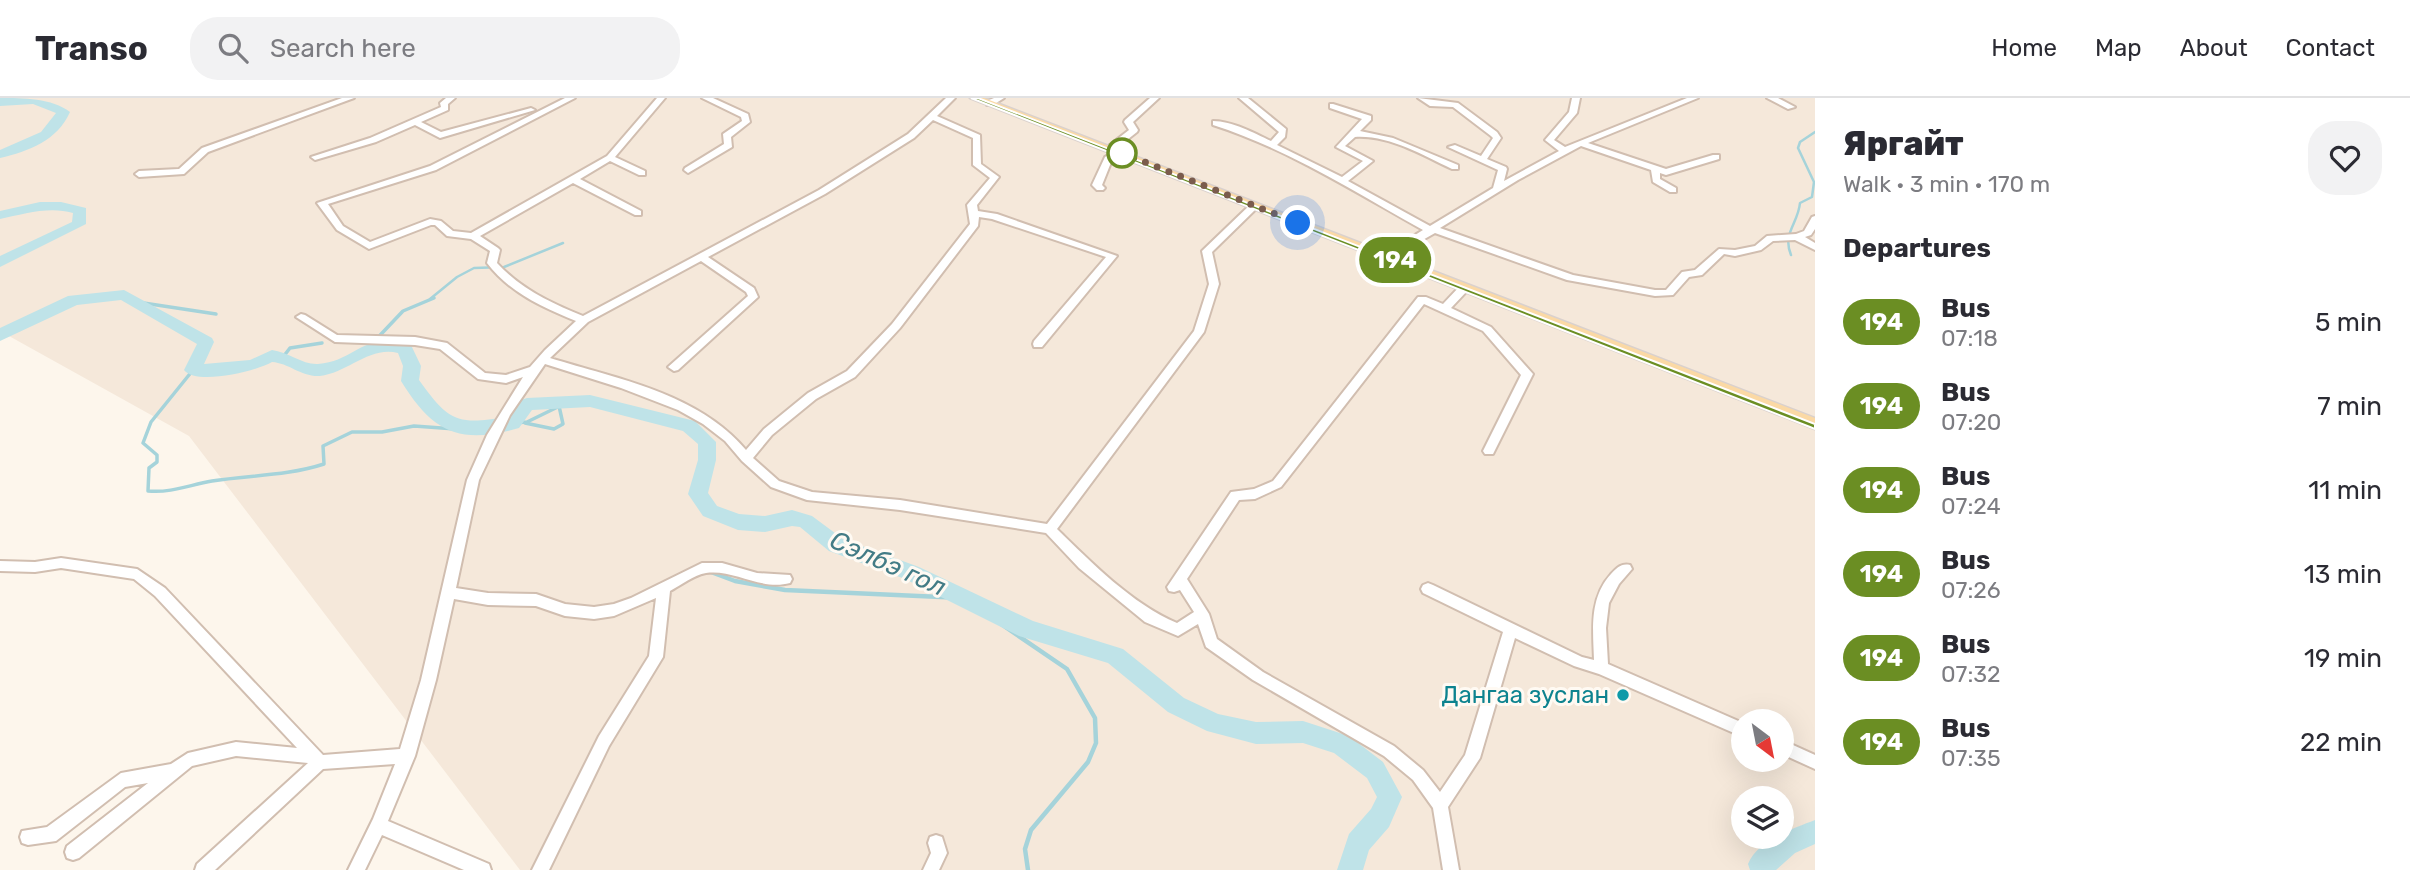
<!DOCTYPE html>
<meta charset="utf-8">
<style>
:root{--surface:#fff;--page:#f2f2f3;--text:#2b2b33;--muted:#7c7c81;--line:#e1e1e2}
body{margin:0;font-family:Rubik,sans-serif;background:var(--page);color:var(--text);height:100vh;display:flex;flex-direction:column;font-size:26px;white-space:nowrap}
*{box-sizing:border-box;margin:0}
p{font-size:23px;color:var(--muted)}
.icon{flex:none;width:38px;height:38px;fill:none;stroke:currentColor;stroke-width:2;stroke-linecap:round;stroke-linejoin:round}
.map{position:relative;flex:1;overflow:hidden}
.drawer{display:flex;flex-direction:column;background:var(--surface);width:595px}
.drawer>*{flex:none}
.badge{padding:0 14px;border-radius:23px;font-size:24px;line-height:46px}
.needle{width:46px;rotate:148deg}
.buttons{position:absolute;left:1731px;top:611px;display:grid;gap:14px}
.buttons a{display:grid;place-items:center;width:63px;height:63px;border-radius:50%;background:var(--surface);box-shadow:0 7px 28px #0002;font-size:35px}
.you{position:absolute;width:35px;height:35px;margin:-18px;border:5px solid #fff;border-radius:50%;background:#1a73e8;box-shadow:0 0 0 10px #1a73e833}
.map>.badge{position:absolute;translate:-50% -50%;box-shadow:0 0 0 4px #fff}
h2{padding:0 28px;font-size:26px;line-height:63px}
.round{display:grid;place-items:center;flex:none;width:74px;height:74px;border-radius:28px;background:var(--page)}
.headline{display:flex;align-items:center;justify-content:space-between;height:119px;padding:0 28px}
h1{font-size:33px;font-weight:800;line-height:52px}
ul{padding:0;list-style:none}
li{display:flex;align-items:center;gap:21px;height:84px;padding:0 28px}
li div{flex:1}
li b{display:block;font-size:26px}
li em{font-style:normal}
li .badge{min-width:77px;font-weight:700;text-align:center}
header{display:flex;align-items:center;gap:42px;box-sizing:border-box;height:98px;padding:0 35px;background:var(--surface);border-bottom:2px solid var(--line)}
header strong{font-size:33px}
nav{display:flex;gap:38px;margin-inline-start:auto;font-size:24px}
.search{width:490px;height:63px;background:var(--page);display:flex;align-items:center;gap:18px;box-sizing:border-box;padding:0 24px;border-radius:28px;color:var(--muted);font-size:26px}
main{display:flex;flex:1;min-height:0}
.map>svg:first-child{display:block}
.residential{fill:#f5e8da;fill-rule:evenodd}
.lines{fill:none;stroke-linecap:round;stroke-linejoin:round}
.stream-far2{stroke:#a5d3da;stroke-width:2.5}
.stream-far1{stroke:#a5d3da;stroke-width:3.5}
.stream{stroke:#a5d3da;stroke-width:4.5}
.river{fill:#bfe3e8;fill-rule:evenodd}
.minor-casing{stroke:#d1beb0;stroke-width:4}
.major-casing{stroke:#dad1cd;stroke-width:3}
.minor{fill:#fff;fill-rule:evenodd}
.major{fill:#fbd9a5;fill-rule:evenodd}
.line{fill:#6b8e23;stroke:#fff;stroke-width:2}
.walk{stroke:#7a5c4d;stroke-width:7;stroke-dasharray:0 12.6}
.stop-dot{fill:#fff;stroke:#6b8e23;stroke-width:3.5}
.culture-dot{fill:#0f9aa8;stroke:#fffaf3;stroke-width:2.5}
.labels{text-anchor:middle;stroke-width:6;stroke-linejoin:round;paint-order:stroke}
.culture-label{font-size:24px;fill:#0d838f;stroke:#fffaf3;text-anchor:end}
.water-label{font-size:26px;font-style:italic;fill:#437c86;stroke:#fffaf3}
</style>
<header>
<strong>Transo</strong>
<div class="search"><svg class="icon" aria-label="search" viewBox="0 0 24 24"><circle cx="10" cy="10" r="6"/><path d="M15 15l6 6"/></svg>Search here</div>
<nav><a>Home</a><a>Map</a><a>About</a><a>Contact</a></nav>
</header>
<main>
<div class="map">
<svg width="1815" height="772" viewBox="0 0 1815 772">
<rect width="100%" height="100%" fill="#fdf6ec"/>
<!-- residential -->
<path class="residential" d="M0,0H1815V772H520L189,338L0,233ZM1743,623H1782V662H1743ZM1743,700H1782V738H1743Z"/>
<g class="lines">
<!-- stream-far2 -->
<g class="stream-far2">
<path d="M1791,157C1782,135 1798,126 1800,105L1812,99L1814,84L1798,50L1800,44L1815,34"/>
<path d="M430,201L457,179L474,170L504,169L563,145"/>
</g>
<!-- stream-far1 -->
<g class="stream-far1">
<path d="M137,204L216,216"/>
<path d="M367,251L403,213L434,200"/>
<path d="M283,259L290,250L322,245"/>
<path d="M193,272L151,324L143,345L157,357V364L149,370L148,393C172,395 189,387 212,383C250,377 287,378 324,366L323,348L352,334H382L414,328L469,332"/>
<path d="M513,325L527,324L570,303"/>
<path d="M525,325L554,331L563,326L559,308"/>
</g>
<!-- stream -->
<path class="stream" d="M711,474L735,483L785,492L963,500L1067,571L1095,620L1096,645L1088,664L1031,732L1025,751L1028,772"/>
<!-- river -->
<g class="river">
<path d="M0,0C23,0 52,0 70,14C57,43 29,53 0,60V52L41,34L56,15L33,6L0,8Z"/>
<path d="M40,104H61L86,110V126L0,169V158L72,124L73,115C49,108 24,116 0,121V113Z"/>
<path d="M124,192L212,240L214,244L204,266L250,262L272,252C288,254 303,267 318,266C357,263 360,233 411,247L421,268L419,282C449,324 457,327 507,319L521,302L527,300L590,297L695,323L716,344V362L708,395L717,408L739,416L765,418L792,412L812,418L843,441L919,469L1033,523L1123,551L1184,600L1218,616L1256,624L1303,623L1349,638L1383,664L1402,699L1389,729L1369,752L1363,772H1337L1349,736L1371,711L1377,699L1367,680L1334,655L1303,645L1256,646L1207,633L1168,614L1108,565L1019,538L905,481L829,453L800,429L792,428L765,434L738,432L703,418L688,396L698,362V346L683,333L590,309L532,312L519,330C460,347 433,335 401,283L403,268L398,255C369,248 348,275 320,278C301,279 289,265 272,264C257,273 196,288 184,272L197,246L121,202L77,207L0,243V230L68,198Z"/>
<path d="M1815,722V746L1795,755L1776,772H1750L1748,766C1758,742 1792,731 1815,722Z"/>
</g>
<defs>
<g id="minor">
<path d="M342,0H354L208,54L184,76L139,79L135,76L139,73L179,71L202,50Z"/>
<path d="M446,0H455L448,6V12L421,24L441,34L531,10L535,12L440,40L415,27L376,44L315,62L311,59L370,40L441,9L440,5Z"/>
<path d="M565,0H575L436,72L328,106L343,128L370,144L430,121L441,123L453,133L471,135L607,58L657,0H665L615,59L645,73V77H639L610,63L580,81L641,113V117H635L573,85L480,138L498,150L500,152L497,165C521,191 551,205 583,218L819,92L908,36L946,0H955L937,18L980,37L981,66L999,79L977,107L978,113L997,116L1117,158L1042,249H1034L1033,246L1034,243L1106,159L992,121L979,119L978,128L900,230L855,279L816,301L772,337L753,360L779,383L812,394L900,402L1047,426L1194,233L1209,186L1202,153L1251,106H1257V110L1212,154L1219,186L1204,234L1057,431C1092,465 1132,506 1177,525L1194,514L1180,492L1174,494L1169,493L1167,489L1231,394L1254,391L1273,383L1418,199H1426L1443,206L1460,188H1468V192L1451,210L1491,229L1533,276L1493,356H1485L1483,353L1521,277L1483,233L1424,206L1281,389L1255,401L1239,402L1187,481L1209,516L1217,541L1263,574L1394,648L1423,672L1440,694L1465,657L1503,534L1423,495L1421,491L1423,487L1428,485L1433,487L1582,559L1594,562C1593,531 1589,500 1611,476C1617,470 1621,465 1630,467L1632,471L1619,486L1609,505L1606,530L1608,566L1743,625V639L1599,576L1574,568L1515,540L1480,660L1448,709L1459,772H1443L1433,710L1413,682L1384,658L1253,582L1206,549L1198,526L1178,538L1145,524L1079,470L1046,435L900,412L807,402L771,389L742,363L725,343L703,326L678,312L621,290L545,266L510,317L479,382L456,490L488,495L536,496L565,506L594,509L614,506L631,500L702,465H722L757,475L790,477L792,481L790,485C761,493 734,471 706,475C694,477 681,487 670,493L663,559L609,648L549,772H532L599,638L649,558L656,500L614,518L594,521L565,518L536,508L488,507L454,501L436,582L415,658L388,723L489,766L491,772H464L382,737L365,772H348L373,721L395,666L323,671L215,772H195L197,766L308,665L236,658L192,668L79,760L73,762L67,760L65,754L67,748L148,685L125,689L56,743L28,747L22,745L20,739L22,733L47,729L121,675L171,666L188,655L236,644L297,650L155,498L134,481L61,470L35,474L0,473V463L35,464L61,460L137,471L165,490L323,657L400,651L421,582L467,382L487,337L523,279L506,285L478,281L440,251L415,247L335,244L296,219L301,216L305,217L337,237L415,239L447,245L485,275L506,277L530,269L545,252L576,223C542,209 510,195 487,165L490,153L471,141L447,138L435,127H431L369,151L337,132L317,105L430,68ZM933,22L973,40V67L990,80L967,107L970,126L892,226L847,273L808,295L764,331L746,352C698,295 618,281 550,260L588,224L701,163L746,194L748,198L668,269L674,273L678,272L758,199L754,190L708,159L825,96L914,40Z"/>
<path d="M702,0H713L748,16L750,24L731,39L732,49L688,75L684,72L685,70L724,46L723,36L742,23L741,19Z"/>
<path d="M994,0H1004L993,7H987V3Z"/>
<path d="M1150,0H1159L1133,24L1138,32L1137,34L1113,53H1107V49L1129,32L1124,24L1125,22Z"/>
<path d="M1239,0H1248L1286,31L1285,39L1277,47L1342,79L1363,63L1336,49L1362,21L1330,10V6H1333L1371,18V22L1360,33L1393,40L1458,67V71H1452C1422,57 1389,37 1355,39L1345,48L1373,63L1348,83L1430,128L1493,90L1498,72L1448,49L1455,47L1481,58L1493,40L1491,38L1453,9L1430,8L1418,0L1458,5L1497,34L1501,40L1487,61L1506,69L1507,71L1504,83L1559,53L1545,42L1569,14L1572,0H1580L1577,15L1554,42L1565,49L1687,0H1698L1588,45L1666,71L1713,57H1719V61L1666,77L1660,75V81L1676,90V94H1670L1653,84L1651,72L1581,48L1518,82L1440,130L1573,177L1655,192H1666L1682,174L1695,172L1719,151L1735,152L1755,148L1767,138L1796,136L1804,133L1812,119L1815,118V131L1811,137L1805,139L1815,145V152L1795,142L1773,143L1761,152L1735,158L1724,156L1702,177L1689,179L1673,197L1655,198L1567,182L1435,135L1389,161H1383V157L1423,132C1355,94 1288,51 1213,27V23C1232,23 1254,35 1271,43L1279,34Z"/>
<path d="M1767,0H1778L1795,9L1788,11Z"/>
<path d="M1118,51L1122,54L1112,62L1102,87L1105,90L1103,92H1097L1092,87L1105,59Z"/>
<path d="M1782,642L1815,657V671L1782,656Z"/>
<path d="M936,737L942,739L947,755L939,772H923L931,755L928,745L930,739Z"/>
</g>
<path id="major" d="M970,0H984L1815,320V331Z"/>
</defs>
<!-- minor casing -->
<use href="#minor" class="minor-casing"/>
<!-- major casing -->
<use href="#major" class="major-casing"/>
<!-- minor -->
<use href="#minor" class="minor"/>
<!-- major -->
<use href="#major" class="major"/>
</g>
<!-- line -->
<path class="line" d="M971,0H978L1815,326V331L1810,329Z"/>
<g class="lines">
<!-- walk -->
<path class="walk" d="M1122,55L1298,125"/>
</g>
<!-- markers -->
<circle class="stop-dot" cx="1122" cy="55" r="14"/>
<circle class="culture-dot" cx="1623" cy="597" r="7"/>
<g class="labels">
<!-- culture labels -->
<g class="culture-label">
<text x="1609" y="605">Дангаа зуслан</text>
</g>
<!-- water labels -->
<g class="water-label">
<text transform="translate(888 465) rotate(24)" y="9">Сэлбэ гол</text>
</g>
</g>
</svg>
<div class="buttons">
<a><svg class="needle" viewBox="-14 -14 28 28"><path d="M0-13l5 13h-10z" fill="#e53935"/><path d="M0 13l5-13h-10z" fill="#7c7c81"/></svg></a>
<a><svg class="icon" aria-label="layers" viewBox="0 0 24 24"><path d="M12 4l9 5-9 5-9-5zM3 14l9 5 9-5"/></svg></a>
</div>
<div class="you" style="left:1298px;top:125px"></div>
<b class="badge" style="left:1395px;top:162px;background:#6b8e23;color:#fff">194</b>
</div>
<section class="drawer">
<div class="headline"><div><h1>Яргайт</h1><p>Walk · 3 min · 170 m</p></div><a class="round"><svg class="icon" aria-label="heart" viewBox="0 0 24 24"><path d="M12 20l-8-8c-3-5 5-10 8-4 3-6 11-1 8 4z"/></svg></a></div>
<h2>Departures</h2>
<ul>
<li><span class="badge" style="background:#6b8e23;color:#fff">194</span><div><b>Bus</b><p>07:18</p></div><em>5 min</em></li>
<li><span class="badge" style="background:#6b8e23;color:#fff">194</span><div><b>Bus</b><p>07:20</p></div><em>7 min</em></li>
<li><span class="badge" style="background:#6b8e23;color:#fff">194</span><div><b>Bus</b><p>07:24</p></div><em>11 min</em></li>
<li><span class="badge" style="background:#6b8e23;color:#fff">194</span><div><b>Bus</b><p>07:26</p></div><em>13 min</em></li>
<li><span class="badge" style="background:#6b8e23;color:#fff">194</span><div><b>Bus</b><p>07:32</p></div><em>19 min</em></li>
<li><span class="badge" style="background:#6b8e23;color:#fff">194</span><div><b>Bus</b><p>07:35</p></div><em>22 min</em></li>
</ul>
</section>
</main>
